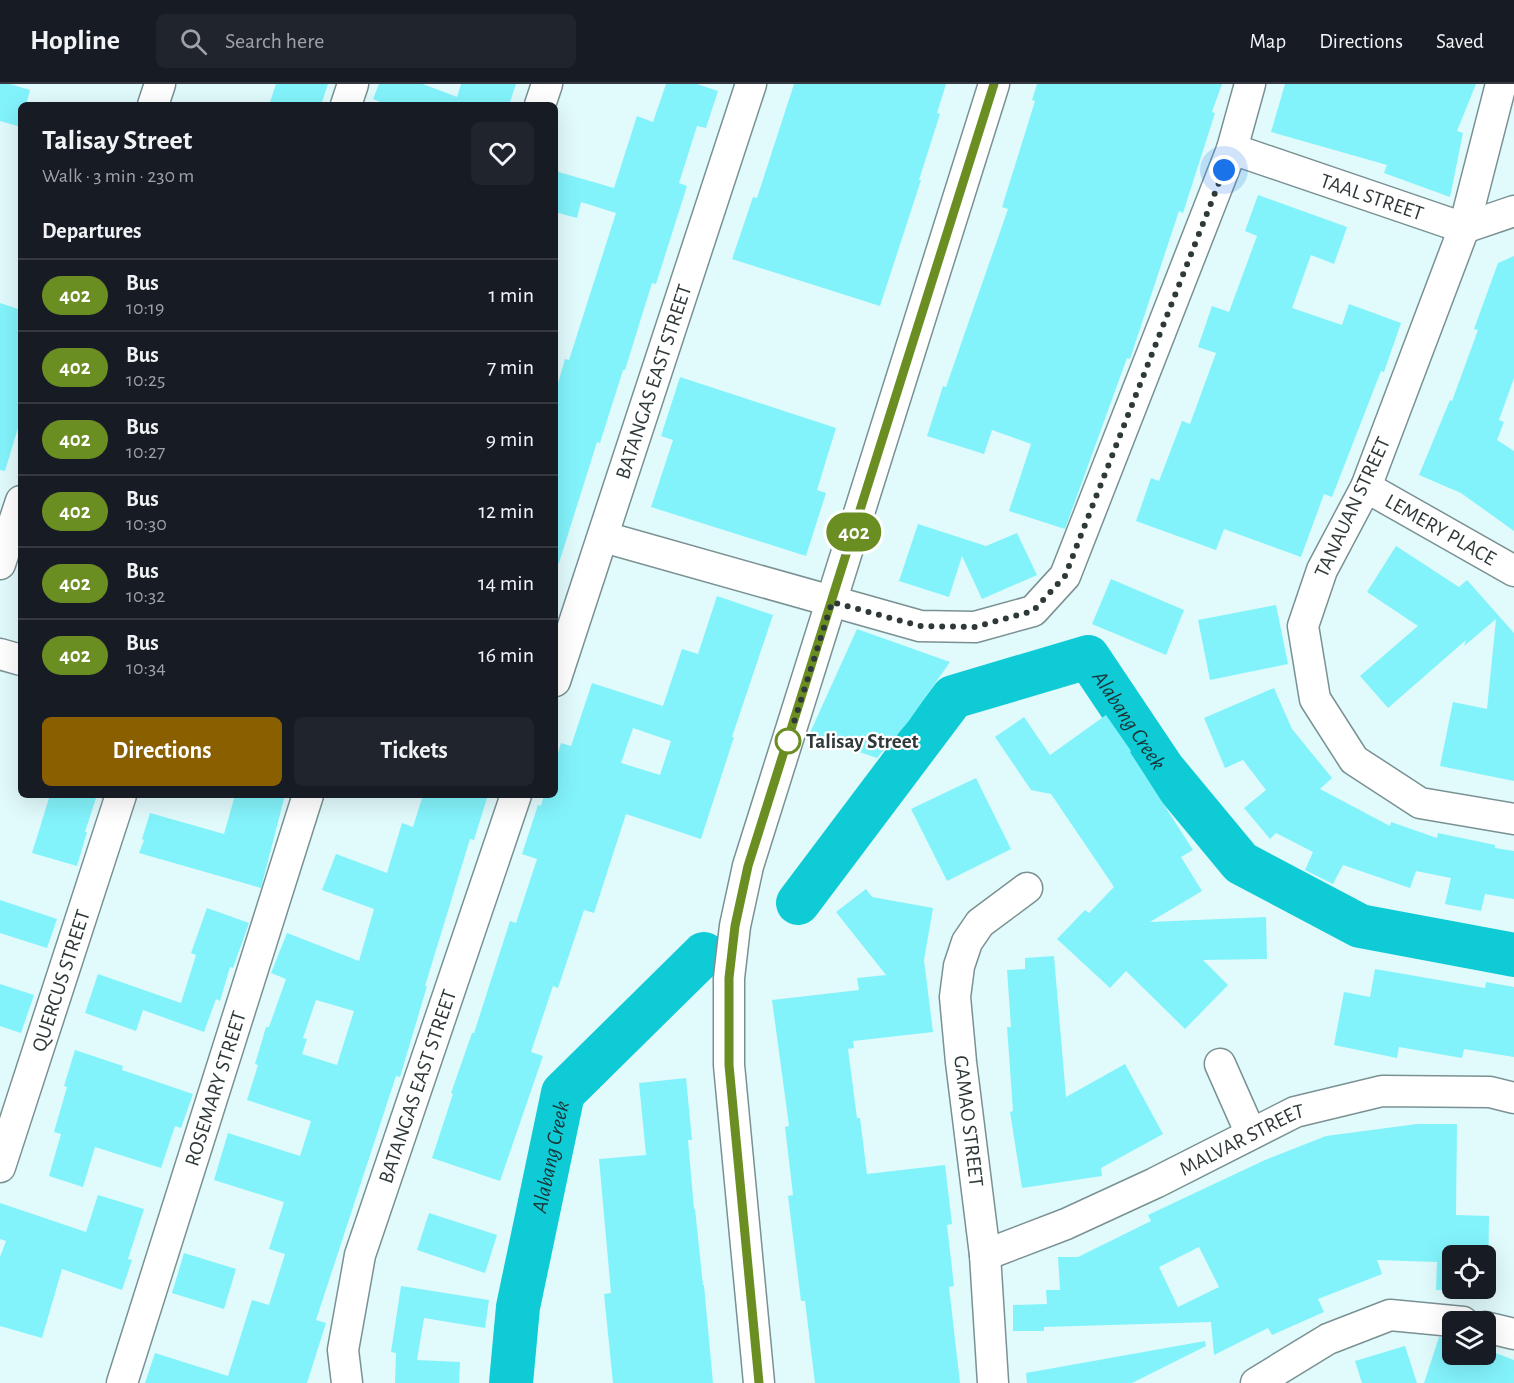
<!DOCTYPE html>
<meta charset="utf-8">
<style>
:root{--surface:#171b24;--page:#20242c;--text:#f1f3f6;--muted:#9ea1a6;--line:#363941;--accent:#895f00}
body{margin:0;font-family:"Alegreya Sans",sans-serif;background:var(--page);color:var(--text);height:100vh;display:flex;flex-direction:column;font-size:22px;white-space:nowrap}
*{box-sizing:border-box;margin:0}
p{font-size:20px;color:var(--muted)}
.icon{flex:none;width:33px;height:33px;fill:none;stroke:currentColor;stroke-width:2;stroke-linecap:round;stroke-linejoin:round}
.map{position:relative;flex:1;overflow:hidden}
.details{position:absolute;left:18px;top:18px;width:540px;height:696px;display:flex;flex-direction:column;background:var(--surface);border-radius:9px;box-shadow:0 6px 24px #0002}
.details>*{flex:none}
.badge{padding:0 12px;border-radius:20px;font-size:21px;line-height:39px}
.tools{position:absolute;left:1442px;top:1161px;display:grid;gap:12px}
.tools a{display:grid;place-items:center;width:54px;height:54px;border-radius:9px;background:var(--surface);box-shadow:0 6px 24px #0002;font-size:30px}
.you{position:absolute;width:30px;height:30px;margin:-15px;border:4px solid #fff;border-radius:50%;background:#1a73e8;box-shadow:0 0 0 9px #1a73e833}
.map>.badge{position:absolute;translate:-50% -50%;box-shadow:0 0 0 3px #fff}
h2{padding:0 24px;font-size:22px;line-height:54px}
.round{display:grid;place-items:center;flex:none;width:63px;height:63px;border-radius:9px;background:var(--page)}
.headline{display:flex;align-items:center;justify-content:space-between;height:102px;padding:0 24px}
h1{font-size:28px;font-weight:600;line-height:45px}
.primary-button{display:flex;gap:12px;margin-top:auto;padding:12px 24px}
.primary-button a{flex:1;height:69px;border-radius:9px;background:var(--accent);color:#fff;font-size:24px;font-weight:600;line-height:69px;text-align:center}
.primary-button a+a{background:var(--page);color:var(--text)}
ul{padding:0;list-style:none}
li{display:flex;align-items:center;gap:18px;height:72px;padding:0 24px;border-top:2px solid var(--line)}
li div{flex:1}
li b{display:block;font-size:22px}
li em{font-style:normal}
li .badge{min-width:66px;font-weight:700;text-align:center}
header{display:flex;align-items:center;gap:36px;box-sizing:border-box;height:84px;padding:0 30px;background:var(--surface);border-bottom:2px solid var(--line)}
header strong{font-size:28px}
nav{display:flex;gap:33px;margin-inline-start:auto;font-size:21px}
.search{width:420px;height:54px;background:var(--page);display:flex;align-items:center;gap:15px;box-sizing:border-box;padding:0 21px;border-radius:9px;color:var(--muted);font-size:22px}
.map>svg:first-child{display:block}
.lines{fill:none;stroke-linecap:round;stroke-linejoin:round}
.river{stroke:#0fcbd6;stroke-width:44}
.building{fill:#83f3fb;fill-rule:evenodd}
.minor-casing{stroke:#7a9193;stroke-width:33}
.minor{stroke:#fff;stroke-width:30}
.line-casing{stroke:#fff;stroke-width:14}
.line{stroke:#6b8e23;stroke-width:9}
.walk{stroke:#30393a;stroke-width:6;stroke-dasharray:0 10.8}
.stop-dot{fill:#fff;stroke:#6b8e23;stroke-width:3}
.labels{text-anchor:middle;stroke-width:4.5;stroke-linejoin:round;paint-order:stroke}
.street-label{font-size:21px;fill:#30393a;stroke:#fff}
.stop-label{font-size:21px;font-weight:bold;fill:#30393a;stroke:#fff;text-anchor:start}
.water-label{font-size:22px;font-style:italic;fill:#1a3436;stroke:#fff}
</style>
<header>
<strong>Hopline</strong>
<div class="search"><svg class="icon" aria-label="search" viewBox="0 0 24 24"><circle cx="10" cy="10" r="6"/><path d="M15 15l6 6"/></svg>Search here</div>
<nav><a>Map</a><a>Directions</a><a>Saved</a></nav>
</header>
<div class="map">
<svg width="1514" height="1299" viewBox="0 0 1514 1299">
<rect width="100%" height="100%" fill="#e1fafc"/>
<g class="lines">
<!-- river -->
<g class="river">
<path id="s1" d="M798,819L953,613L1088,573L1163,685L1241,779L1360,842L1514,871"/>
<path id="s2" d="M511,1299L518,1223L563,1009L704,870"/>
</g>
</g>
<!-- building -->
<g class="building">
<path d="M0,0H10L30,6L26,21H21V43L0,37Z"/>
<path d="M276,0H328L321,21H269Z"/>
<path d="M379,0H423L457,13L461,0H516L509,21H388L373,15Z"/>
<path d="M666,0H697L718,7L706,44L697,42L679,99L687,102L656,200L652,199L625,286H623L600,359L597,358L559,479L555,478V309L565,275L569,276L616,129L581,118L577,134L555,128V87L614,104L637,32L653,38Z"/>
<path d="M794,0H946L937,29L940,30L919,96H921L880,222L732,175L753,113L757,114Z"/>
<path d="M1037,0H1222L1212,28L1215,29L1183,129L1179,127L1130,275L1127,274L1065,445L1009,427L1031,360L992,346L984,370L927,352L943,302L946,303L1008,125L1002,123L1035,17L1032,16Z"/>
<path d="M1285,0H1476L1457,47L1463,49L1450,113L1384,89L1387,81L1271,48Z"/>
<path d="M1258,111L1347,143L1334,180L1311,171L1292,224L1342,241L1349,220L1401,239L1384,288L1381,287L1332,413L1324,410L1301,473L1224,445L1216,466L1136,437L1151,394L1159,397L1182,337L1190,340L1216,269L1198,263L1212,222L1229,228L1257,152L1245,147Z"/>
<path d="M1514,172V294L1499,336L1504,338L1497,356L1514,367V447L1461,409L1419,391L1450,316L1452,317L1478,246L1474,245L1498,179Z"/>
<path d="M0,219L21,226V345L18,344L5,387L0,386Z"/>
<path d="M680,293L836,344L817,406L826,409L806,472L651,423L673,356L661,352Z"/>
<path d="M918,440L986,462L1017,449L1037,491L982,515L962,472L949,513L899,497Z"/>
<path d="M1396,462L1459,503L1467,496L1514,549V697L1440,682L1453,618L1487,625L1496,535L1464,562L1466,556L1388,624L1360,592L1418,542L1367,508Z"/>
<path d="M1111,495L1184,526L1166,571L1092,540Z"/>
<path d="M717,512L773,531L732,653H734L701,755L626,730L594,829L584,826L558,904L553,902L531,968L543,972L500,1097L432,1074L453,1010L451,1009L472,949H474L510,837L516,839L537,775L522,770L538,721L541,722L544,711H555V678L561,659L571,662L592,599L663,622L682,565L698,570ZM633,644L671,657L660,691L621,679Z"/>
<path d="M1276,521L1288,580L1210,596L1198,536Z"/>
<path d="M857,545L950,578L908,638L877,674L809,651Z"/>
<path d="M1274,604L1292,645L1332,694L1320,705L1390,742L1391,738L1437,754L1438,749L1495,761V764L1514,767V815L1485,810L1481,827L1445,820L1451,794L1416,787L1410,804L1343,781L1333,800L1305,786L1313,768L1276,749L1270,755L1244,724L1266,706L1243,676L1225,684L1204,634Z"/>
<path d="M1106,631L1131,667L1130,668L1193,766L1181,773L1202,807L1150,838L1266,833L1267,875L1203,876L1228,901L1185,945L1126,887L1110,904L1057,855L1085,826L1089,829L1114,803L1051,710L1031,706L995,653L1024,633L1050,671Z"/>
<path d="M976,694L1011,765L947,797L911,725Z"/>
<path d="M50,711H97L85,748H87L77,782L32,769Z"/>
<path d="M235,711H285L261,804L139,769L144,756L142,755L150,729L224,750Z"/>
<path d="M423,711H488L474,756L470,755L425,902H427L400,993L396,992L316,1236L326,1239L307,1299H145L155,1269L228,1292L252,1216L269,1221L285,1170L269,1165L284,1118L214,1096L228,1049L300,1072L311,1037L247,1016L258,981L255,980L266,943H269L286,895L271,889L287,849L359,877L374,825L322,806L336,770L387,789L402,739L413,743ZM316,916L354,927L337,981L302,970L307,955L303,954Z"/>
<path d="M866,805L872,813L933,824L924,876L933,948L853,957L854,964L848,965L857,1034H860L867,1090L945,1081L952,1140L947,1141L954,1202L949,1203L960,1299H815L805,1217H801L788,1112L793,1111L785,1043L789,1042L772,916L859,906L857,894L886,891L836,828Z"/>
<path d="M0,816L57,835L47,864L0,849Z"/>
<path d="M207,824L249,839L233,884L230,883L220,917L216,915L204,948L143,926L136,947L85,929L98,890L181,919L196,871L191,869Z"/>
<path d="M1054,872L1066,1013L1125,980L1163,1050L1101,1084L1102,1092L1022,1104L1010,1028L1013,1027L1007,943H1011L1007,886L1025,885V874Z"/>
<path d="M1375,885L1485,904L1486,898L1514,903V973L1464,965L1462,974L1399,963L1397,974L1334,961L1344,908L1370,913Z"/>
<path d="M0,900L34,911L21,949L0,942Z"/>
<path d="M75,966L123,982L122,986L193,1010L181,1044L175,1042L161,1084L95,1063L83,1103L49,1092L61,1050L54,1048L67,1003L64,1002Z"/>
<path d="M686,994L692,1056H688L694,1125H695L703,1201H704L713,1299H613L604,1210L611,1209L599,1075L646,1071L639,999Z"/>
<path d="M1417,1040H1457L1456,1131L1489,1132L1488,1207L1436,1206L1437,1178L1377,1176L1382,1190L1318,1215L1324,1228L1272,1251L1268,1244L1214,1271L1211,1238L1044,1243V1247H1013V1221L1047,1220L1046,1206H1060L1058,1173H1078L1151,1137L1148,1131L1265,1076L1326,1052ZM1199,1163L1219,1203L1178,1223L1159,1183ZM1452,1172H1485V1204H1452Z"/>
<path d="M98,1111L144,1125L128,1175L132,1176L122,1206L62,1185L42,1254L0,1242V1173L6,1157L0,1155V1119L86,1148Z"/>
<path d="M429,1129L497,1151L485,1189L417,1166Z"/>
<path d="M184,1169L236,1185L224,1225L172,1209Z"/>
<path d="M401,1202L489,1216L485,1244L424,1234L417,1276L460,1278L459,1299H395L396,1269L391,1268Z"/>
<path d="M1439,1253L1452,1255V1270H1485V1265L1514,1276V1299H1424Z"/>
<path d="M1205,1257L1206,1262L1132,1299H1027L1026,1289Z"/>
<path d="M1405,1262L1417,1299H1362L1355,1277Z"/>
</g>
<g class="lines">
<defs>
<g id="minor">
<path d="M1501,0L1464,144L1366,403L1322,486L1303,542L1315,615L1354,676L1420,719L1514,735"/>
<path d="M153,21L160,0"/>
<path d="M346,21L353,0"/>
<path d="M540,21L547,0"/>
<path id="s3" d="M1232,65L1464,144L1514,127"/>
<path id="s4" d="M1366,403L1514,487"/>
<path d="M604,453L920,542L975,543L1033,527L1065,492L1232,65L1250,0"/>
<path d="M0,480L21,417"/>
<path d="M0,570L21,576"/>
<path id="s5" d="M555,597L751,0"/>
<path d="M1220,980L1251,1050"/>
<path id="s6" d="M0,1083L121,711"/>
<path id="s7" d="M985,1171L1066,1140L1155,1099L1295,1028L1382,1007L1490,1008L1514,1014"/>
<path d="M1485,1243L1514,1250"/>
<path id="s8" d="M122,1299L308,711"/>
<path id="s9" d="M347,1299L343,1266L360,1171L516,711"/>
<path d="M759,1299L729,981V894L735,842L748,782L994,0"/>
<path d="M993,1299L985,1171L961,978L955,913L959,882L967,858L980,839L1027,804"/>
<path d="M1256,1299L1328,1255L1390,1231L1463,1238"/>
</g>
</defs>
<!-- minor casing -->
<use href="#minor" class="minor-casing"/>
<!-- minor -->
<use href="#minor" class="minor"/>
</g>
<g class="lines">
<defs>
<path id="line" d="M759,1299L729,981V894L735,842L748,782L994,0"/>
</defs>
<!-- line casing -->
<use href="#line" class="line-casing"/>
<!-- line -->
<use href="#line" class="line"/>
<!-- walk -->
<path class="walk" d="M788,657L832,518L920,542L975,543L1033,527L1065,492L1224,86"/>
</g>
<!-- markers -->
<circle class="stop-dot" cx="788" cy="657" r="12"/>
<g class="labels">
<!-- street labels -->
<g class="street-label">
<text dy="7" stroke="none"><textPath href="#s3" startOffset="148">TAAL STREET</textPath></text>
<text dy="7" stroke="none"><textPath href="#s5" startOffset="315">BATANGAS EAST STREET</textPath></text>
<text transform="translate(1352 423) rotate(-65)" y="7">TANAUAN STREET</text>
<text dy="7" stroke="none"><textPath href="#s4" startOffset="86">LEMERY PLACE</textPath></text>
<text dy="7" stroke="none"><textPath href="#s6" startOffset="196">QUERCUS STREET</textPath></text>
<text dy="7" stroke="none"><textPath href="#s9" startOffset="308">BATANGAS EAST STREET</textPath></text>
<text dy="7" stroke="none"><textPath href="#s8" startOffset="309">ROSEMARY STREET</textPath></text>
<text transform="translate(969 1037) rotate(83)" y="7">GAMAO STREET</text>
<text dy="7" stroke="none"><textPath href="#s7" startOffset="282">MALVAR STREET</textPath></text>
</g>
<!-- stop labels -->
<g class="stop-label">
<text x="806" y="664">Talisay Street</text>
</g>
<!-- water labels -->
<g class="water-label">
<text dy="8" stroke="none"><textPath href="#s1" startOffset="474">Alabang Creek</textPath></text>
<text dy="8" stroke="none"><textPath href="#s2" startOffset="230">Alabang Creek</textPath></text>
</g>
</g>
</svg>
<div class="tools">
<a><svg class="icon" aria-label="locate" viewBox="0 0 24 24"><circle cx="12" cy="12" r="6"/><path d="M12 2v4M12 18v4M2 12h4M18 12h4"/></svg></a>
<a><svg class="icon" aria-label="layers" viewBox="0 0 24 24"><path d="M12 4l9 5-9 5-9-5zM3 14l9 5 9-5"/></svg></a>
</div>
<div class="you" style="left:1224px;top:86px"></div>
<b class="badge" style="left:854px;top:448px;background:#6b8e23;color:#fff">402</b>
<section class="details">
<div class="headline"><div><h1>Talisay Street</h1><p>Walk · 3 min · 230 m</p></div><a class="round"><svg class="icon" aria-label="heart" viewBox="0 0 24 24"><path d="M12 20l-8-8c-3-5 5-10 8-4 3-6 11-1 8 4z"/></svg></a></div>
<h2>Departures</h2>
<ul>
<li><span class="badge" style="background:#6b8e23;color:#fff">402</span><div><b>Bus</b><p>10:19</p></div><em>1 min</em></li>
<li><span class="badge" style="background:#6b8e23;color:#fff">402</span><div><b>Bus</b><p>10:25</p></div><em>7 min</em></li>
<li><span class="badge" style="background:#6b8e23;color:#fff">402</span><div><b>Bus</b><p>10:27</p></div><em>9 min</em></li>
<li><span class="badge" style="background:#6b8e23;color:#fff">402</span><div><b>Bus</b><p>10:30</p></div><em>12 min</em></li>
<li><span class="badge" style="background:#6b8e23;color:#fff">402</span><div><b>Bus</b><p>10:32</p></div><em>14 min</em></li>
<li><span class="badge" style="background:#6b8e23;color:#fff">402</span><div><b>Bus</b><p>10:34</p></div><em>16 min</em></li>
</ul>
<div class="primary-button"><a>Directions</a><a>Tickets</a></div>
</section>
</div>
